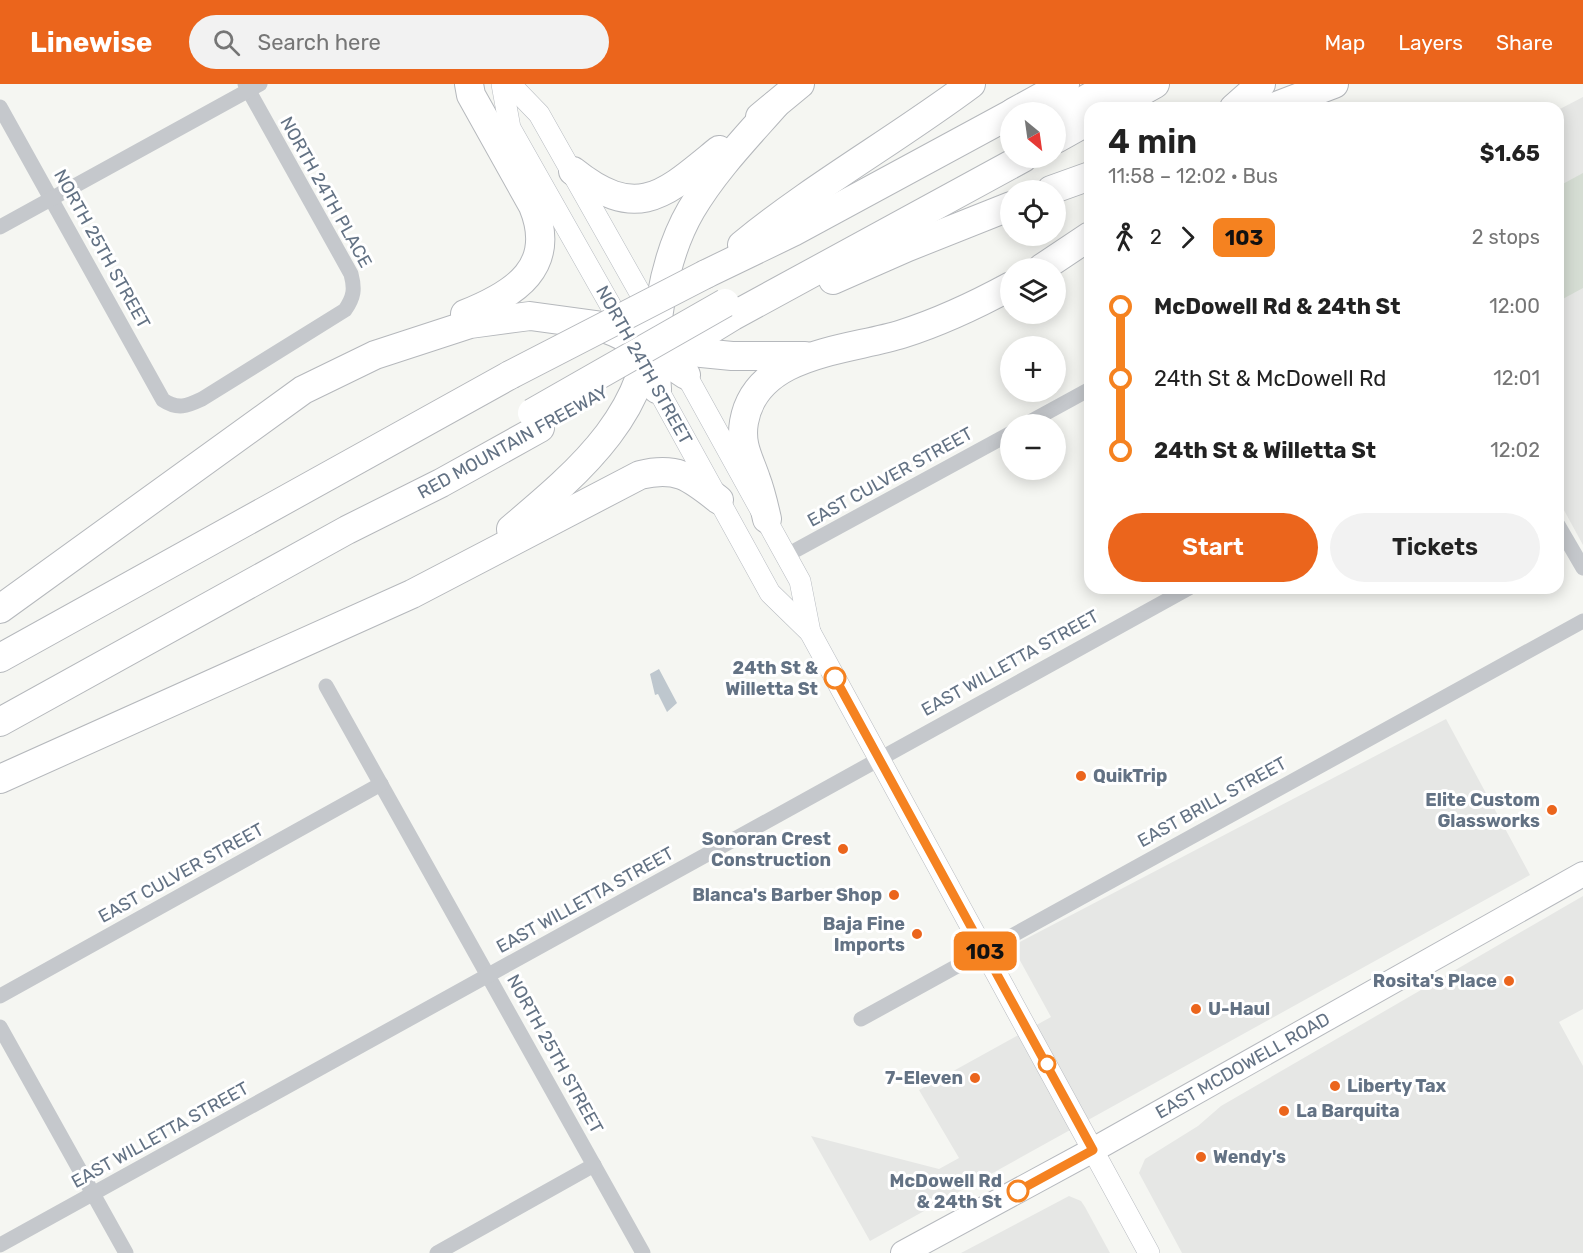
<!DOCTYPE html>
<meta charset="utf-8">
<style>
:root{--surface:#fff;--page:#f2f2f2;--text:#222;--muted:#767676;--accent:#eb651c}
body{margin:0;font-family:Rubik,sans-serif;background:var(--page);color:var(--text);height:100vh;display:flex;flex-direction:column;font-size:22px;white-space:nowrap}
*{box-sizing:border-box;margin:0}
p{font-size:20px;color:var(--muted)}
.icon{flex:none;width:33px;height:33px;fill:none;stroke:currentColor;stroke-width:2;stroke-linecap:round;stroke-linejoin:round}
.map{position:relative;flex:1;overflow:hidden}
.panel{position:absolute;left:1084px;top:18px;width:480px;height:492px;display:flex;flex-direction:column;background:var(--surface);border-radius:18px;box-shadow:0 3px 15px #0003}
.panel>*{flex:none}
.badge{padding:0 12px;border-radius:9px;font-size:21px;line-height:39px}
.needle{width:39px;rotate:151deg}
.tools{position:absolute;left:1000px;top:18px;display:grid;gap:12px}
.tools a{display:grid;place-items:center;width:66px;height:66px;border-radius:50%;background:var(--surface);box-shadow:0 3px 15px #0003;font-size:30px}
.map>.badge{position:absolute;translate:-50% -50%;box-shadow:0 0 0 3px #fff}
.legs{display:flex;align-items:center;gap:9px;height:66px;padding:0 24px;font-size:20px}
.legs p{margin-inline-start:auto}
.headline{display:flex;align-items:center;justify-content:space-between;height:102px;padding:0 24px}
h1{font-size:33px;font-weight:600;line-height:45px}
.primary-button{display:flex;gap:12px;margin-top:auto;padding:12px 24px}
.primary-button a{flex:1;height:69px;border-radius:36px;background:var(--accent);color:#fff;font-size:24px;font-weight:600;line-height:69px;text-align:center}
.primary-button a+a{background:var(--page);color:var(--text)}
ul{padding:0 24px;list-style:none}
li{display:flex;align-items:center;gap:21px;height:72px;font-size:22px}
li i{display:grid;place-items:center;width:9px;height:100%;margin:0 8px;background:currentColor}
li i::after{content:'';width:15px;height:15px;margin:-8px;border:4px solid;border-radius:50%;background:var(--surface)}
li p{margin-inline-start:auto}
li:first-child i{background:linear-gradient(#0000 50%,currentColor 0)}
li:last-child i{background:linear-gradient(currentColor 50%,#0000 0)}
header{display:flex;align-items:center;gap:36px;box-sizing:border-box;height:84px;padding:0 30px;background:var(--accent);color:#fff}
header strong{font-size:28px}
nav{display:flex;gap:33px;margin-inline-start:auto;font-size:21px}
.search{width:420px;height:54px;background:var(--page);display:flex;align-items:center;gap:15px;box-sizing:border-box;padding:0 21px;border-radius:33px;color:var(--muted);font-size:22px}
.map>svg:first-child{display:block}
.built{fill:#e6e7e5}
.pitch{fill:#d5ddd3}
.water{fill:#bec7ce}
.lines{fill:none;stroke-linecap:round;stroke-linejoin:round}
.secondary-casing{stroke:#b7bbc0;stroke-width:22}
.primary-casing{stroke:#b6b9be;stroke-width:26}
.motorway-casing{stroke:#b5b8bc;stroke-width:30}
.minor{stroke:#c5c8cc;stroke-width:15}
.secondary{stroke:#fff;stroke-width:21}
.primary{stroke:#fff;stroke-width:24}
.motorway{stroke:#fff;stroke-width:28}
.motorway-bridge-casing{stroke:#b5b8bc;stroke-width:30;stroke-linecap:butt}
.motorway-bridge{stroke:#fff;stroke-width:28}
.line-1-casing{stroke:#fff;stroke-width:14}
.line-1{stroke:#f58220;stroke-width:9}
.stop-1-dot{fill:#fff;stroke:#f58220;stroke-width:3}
.poi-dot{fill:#eb651c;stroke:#fff;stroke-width:2}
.labels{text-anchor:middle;stroke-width:6;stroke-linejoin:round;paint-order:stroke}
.street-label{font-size:18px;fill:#637284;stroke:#fff}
.stop-label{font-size:18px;font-weight:bold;fill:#637284;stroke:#fff;text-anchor:end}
.poi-label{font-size:18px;font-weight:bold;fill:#637284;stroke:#fff;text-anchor:end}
</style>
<header>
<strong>Linewise</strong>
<div class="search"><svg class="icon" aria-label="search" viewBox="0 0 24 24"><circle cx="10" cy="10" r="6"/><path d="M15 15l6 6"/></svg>Search here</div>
<nav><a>Map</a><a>Layers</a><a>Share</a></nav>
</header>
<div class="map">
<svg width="1583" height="1169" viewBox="0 0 1583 1169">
<rect width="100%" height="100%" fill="#f5f6f2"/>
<!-- built -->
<g class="built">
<path d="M1583,13V461L1559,417L1558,26Z"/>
<path d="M1446,635L1530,791L870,1157L811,1052L939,1085L959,1074L919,1006L1051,933L1012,862Z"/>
<path d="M1583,812V925L1559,938L1583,982V1169H1182L1139,1089L1145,1075L1198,1042L1221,1022Z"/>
<path d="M1069,1112L1081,1117L1085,1123L1110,1169H961Z"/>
</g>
<!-- pitch -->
<path class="pitch" d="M1583,89V204L1559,217V102Z"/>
<!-- water -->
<path class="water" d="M659,585L677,619L667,628L658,610L655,611L650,590Z"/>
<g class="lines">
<defs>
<g id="secondary">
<path d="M502,0L510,44L625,247"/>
<path d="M510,0L539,30L653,232"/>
<path d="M679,278L800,497L810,548"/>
<path d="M651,293L770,509L810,548L1149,1169"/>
</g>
<g id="primary">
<path id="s1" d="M903,1169L1093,1066L1583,790"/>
</g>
<g id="motorway">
<path d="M1112,24L1155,0"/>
<path d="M1234,24L1261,0"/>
<path d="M1271,24L1334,0"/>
<path d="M1014,28L1065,0"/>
<path d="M1056,32L1113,0"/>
<path d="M760,33L800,0"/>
<path d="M1056,55L1090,36"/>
<path d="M573,87C638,139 665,110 719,66"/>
<path d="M1051,106L1090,92"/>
<path d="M742,161C814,102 896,56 971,0"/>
<path d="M1042,184L1090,152"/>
<path d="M706,190L793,148L1011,30"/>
<path d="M833,196L908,163L1011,122"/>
<path d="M465,230C515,210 558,183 533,122L471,11L469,0"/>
<path d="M684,262L733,232L1023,74"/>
<path d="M671,266L732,272H805"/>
<path d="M657,305C652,248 662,176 691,126C714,87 745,55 775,21"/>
<path d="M767,435C764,422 761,408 756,395C749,374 740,361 744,338C756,268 848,267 902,250C940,238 976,221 1011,202"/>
<path d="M511,445C580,387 655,324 650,226"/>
<path d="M0,525L303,306L375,271L470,240L530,232L596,241L614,248L639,260L686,291"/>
<path d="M0,574L510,291"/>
<path d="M0,638L347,446L441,399L540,344"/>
<path d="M0,695L412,510L640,391C677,382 690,393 719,416"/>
</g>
</defs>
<!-- secondary casing -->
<use href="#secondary" class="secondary-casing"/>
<!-- primary casing -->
<use href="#primary" class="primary-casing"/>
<!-- motorway casing -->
<use href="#motorway" class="motorway-casing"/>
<!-- minor -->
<g class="minor">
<path d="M0,23L163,316C178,326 187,322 202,315L345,226C354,213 355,205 351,190L245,0"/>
<path d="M0,143L260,0"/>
<path d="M1026,340L1090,305"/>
<path d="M1558,441L1583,484"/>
<path d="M787,471L1011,349"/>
<path d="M326,602L643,1169"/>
<path d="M0,912L381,700"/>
<path d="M861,935L1583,537"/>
<path d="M0,943L126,1169"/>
<path d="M0,1161L1189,504"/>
<path d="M437,1169L594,1081"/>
</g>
<!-- secondary -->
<use href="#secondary" class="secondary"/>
<!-- primary -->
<use href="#primary" class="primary"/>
<!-- motorway -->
<use href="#motorway" class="motorway"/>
<defs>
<g id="motorway-bridge">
<path d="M510,291L706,190"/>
<path d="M532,329L725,219"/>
</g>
</defs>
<!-- motorway-bridge casing -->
<use href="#motorway-bridge" class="motorway-bridge-casing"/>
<!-- motorway-bridge -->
<use href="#motorway-bridge" class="motorway-bridge"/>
</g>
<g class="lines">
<defs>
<path id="line-1" d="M835,594L1093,1066L1018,1107"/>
</defs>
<!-- line-1 casing -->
<use href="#line-1" class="line-1-casing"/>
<!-- line-1 -->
<use href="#line-1" class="line-1"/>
</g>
<!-- markers -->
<g class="stop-1-dot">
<circle cx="835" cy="594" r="10"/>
<circle cx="1047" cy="980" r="8"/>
<circle cx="1018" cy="1107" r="10"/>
</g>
<g class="poi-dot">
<circle cx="1081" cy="692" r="6"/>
<circle cx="1552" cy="726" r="6"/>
<circle cx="843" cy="765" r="6"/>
<circle cx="894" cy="811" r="6"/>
<circle cx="917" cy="850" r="6"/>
<circle cx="1509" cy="897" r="6"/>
<circle cx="1196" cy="925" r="6"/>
<circle cx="975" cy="994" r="6"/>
<circle cx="1335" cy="1002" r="6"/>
<circle cx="1284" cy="1027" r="6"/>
<circle cx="1201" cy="1073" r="6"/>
</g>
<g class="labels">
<!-- street labels -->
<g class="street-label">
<text transform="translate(326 108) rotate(61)" y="6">NORTH 24TH PLACE</text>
<text transform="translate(102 165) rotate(61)" y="6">NORTH 25TH STREET</text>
<text transform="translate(644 281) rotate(61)" y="6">NORTH 24TH STREET</text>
<text transform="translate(513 358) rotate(-29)" y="6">RED MOUNTAIN FREEWAY</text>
<text transform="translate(890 393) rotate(-29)" y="6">EAST CULVER STREET</text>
<text transform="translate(1010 579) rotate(-29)" y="6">EAST WILLETTA STREET</text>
<text transform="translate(1212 718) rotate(-29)" y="6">EAST BRILL STREET</text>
<text transform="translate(181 789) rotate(-29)" y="6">EAST CULVER STREET</text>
<text transform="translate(585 816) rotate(-29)" y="6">EAST WILLETTA STREET</text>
<text transform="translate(555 970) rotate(61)" y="6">NORTH 25TH STREET</text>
<text dy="6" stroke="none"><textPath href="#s1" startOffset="388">EAST MCDOWELL ROAD</textPath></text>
<text transform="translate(160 1051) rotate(-29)" y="6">EAST WILLETTA STREET</text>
</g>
<!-- stop labels -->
<g class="stop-label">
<text x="818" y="590">24th St &amp;<tspan x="818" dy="21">Willetta St</tspan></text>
<text x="1002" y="1103">McDowell Rd<tspan x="1002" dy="21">&amp; 24th St</tspan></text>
</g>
<!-- poi labels -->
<g class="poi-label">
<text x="1093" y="698" text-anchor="start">QuikTrip</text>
<text x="1540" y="722">Elite Custom<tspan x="1540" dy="21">Glassworks</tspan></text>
<text x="831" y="761">Sonoran Crest<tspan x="831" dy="21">Construction</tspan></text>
<text x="882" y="817">Blanca's Barber Shop</text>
<text x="905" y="846">Baja Fine<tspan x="905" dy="21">Imports</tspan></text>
<text x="1497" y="903">Rosita's Place</text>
<text x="1208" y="931" text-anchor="start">U-Haul</text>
<text x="963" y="1000">7-Eleven</text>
<text x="1347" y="1008" text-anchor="start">Liberty Tax</text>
<text x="1296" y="1033" text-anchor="start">La Barquita</text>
<text x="1213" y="1079" text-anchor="start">Wendy's</text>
</g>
</g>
</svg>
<div class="tools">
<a><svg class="needle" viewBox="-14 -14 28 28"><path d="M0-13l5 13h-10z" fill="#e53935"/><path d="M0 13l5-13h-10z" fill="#767676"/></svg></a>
<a><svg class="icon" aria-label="locate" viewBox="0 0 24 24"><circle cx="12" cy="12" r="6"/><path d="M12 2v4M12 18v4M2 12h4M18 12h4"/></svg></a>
<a><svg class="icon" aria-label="layers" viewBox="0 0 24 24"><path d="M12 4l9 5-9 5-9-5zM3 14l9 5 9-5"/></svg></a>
<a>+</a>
<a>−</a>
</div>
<b class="badge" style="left:985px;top:867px;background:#f58220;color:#111">103</b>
<section class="panel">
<div class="headline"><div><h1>4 min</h1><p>11:58 – 12:02 · Bus</p></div><b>$1.65</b></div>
<div class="legs"><svg class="icon" aria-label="walk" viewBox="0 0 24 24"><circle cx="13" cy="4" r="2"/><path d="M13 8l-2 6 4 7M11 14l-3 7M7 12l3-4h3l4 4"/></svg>2<svg class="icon" aria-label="forward" viewBox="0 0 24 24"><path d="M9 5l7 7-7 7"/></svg><b class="badge" style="background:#f58220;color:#111">103</b><p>2 stops</p></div>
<ul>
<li><i style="color:#f58220"></i><b>McDowell Rd &amp; 24th St</b><p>12:00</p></li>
<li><i style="color:#f58220"></i><span>24th St &amp; McDowell Rd</span><p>12:01</p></li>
<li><i style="color:#f58220"></i><b>24th St &amp; Willetta St</b><p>12:02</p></li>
</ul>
<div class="primary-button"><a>Start</a><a>Tickets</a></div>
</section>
</div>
